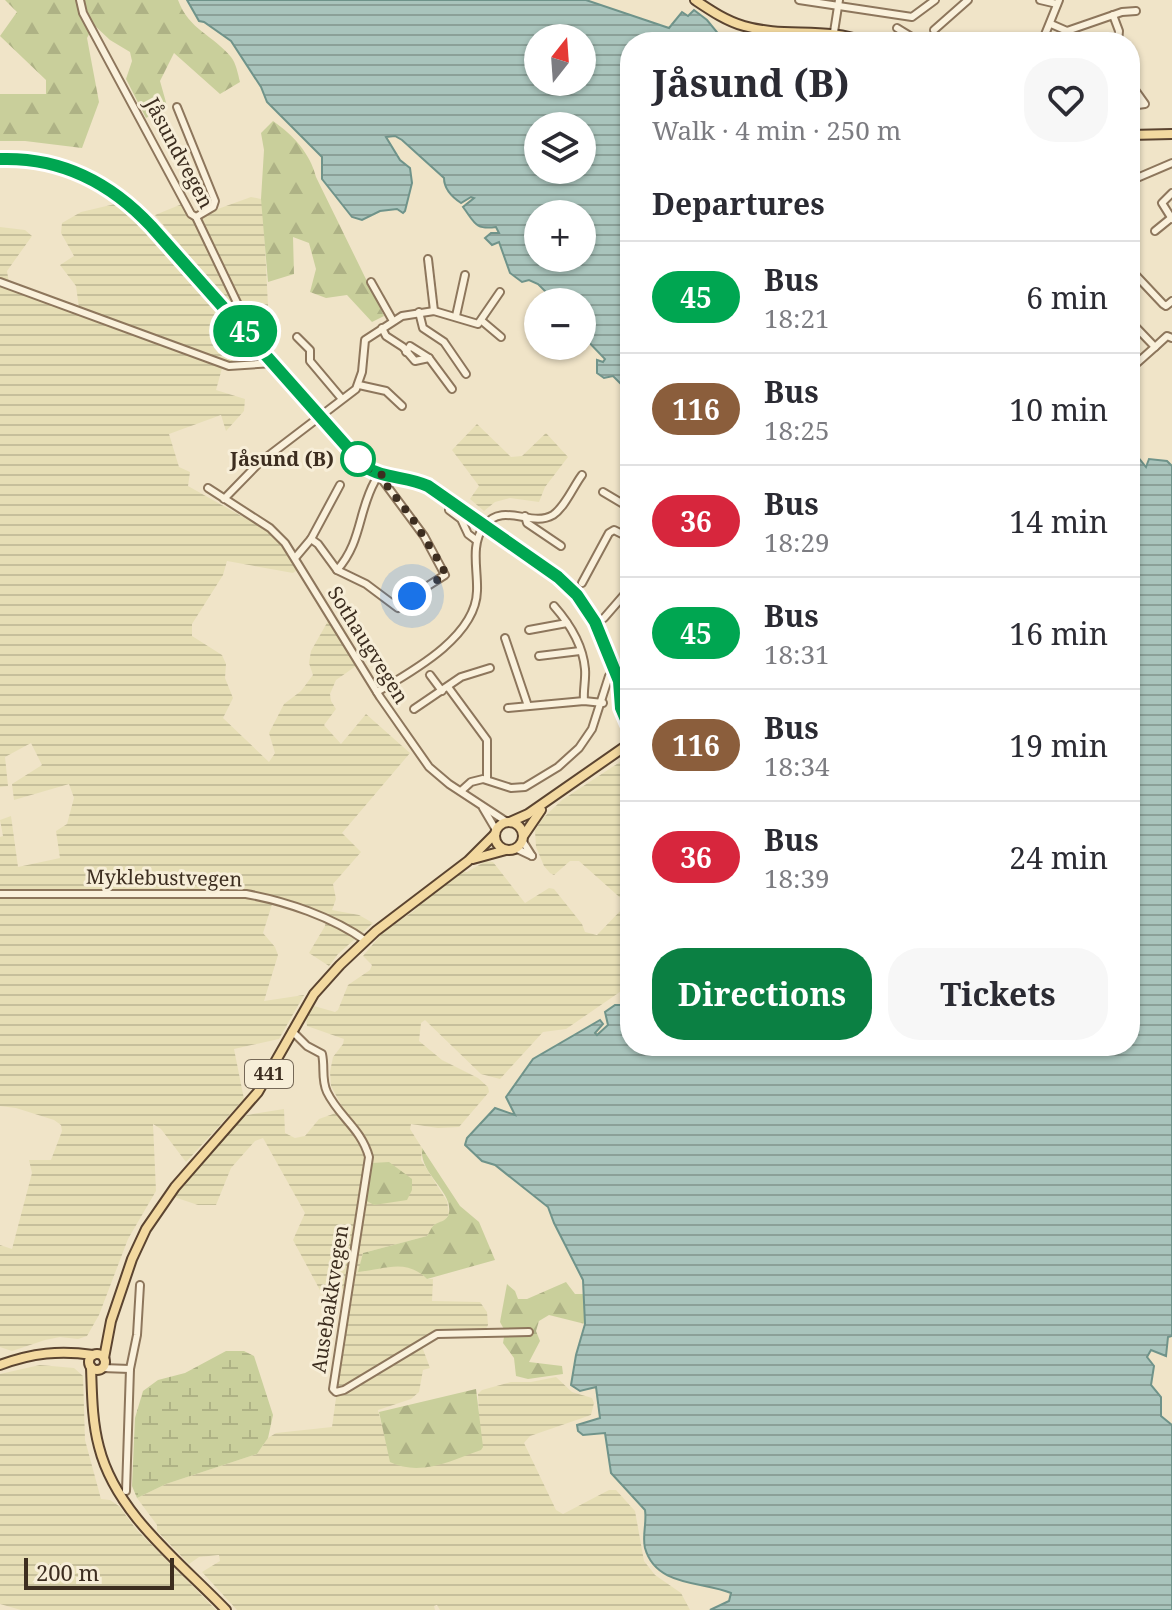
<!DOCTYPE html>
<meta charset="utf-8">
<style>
:root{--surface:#fff;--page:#f7f7f7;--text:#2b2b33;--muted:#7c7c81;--line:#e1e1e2;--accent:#0b8043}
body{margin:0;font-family:"Noto Serif",serif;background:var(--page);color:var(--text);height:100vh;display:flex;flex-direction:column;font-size:30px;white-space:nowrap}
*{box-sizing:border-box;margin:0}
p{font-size:26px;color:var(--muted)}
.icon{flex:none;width:44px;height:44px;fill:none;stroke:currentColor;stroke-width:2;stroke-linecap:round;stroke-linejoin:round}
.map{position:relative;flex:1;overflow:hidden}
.panel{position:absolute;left:620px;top:32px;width:520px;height:1024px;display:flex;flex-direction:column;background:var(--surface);border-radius:32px;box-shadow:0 2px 6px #0004}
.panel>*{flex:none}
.badge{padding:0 16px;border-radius:26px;font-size:28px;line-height:52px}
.needle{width:52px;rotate:17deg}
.fabs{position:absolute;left:524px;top:24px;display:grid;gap:16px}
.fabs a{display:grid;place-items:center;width:72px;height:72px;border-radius:50%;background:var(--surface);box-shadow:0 2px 6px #0004;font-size:40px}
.scale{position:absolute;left:24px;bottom:20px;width:150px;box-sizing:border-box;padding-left:8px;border:4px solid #3d2e20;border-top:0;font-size:22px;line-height:28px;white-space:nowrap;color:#3d2e20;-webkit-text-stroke:6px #f7eed8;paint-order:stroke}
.you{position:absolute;width:40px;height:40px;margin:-20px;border:6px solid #fff;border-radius:50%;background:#1a73e8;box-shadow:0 0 0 12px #1a73e833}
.map>.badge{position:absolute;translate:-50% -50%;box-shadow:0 0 0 4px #fff}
h2{padding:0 32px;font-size:30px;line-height:72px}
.round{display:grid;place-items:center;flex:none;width:84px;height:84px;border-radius:32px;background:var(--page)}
.head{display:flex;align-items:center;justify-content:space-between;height:136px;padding:0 32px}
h1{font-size:38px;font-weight:700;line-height:60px}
.cta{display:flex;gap:16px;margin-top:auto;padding:16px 32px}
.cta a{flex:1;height:92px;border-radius:32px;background:var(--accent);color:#fff;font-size:32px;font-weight:700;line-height:92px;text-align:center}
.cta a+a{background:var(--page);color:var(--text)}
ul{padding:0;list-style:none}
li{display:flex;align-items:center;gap:24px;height:112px;padding:0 32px;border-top:2px solid var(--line)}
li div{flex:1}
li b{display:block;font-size:30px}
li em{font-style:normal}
li .badge{min-width:88px;font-weight:700;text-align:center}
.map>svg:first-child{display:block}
.farmland{fill:url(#farmland-rules)}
.forest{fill:url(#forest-firs)}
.wetland{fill:url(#wetland-marsh)}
.water{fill:url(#water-rules);stroke:#6f938a;stroke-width:2;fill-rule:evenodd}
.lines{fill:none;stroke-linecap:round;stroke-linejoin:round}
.minor-casing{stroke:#8d765c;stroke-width:10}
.major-casing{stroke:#5b4430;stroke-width:12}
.minor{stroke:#faf1dc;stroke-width:6}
.major{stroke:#f3d9a0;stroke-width:8}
.line-casing{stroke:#fff;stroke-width:18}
.line{stroke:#00a651;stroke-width:12}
.walk{stroke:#3d2e20;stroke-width:8;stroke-dasharray:0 14.4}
.stop-dot{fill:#fff;stroke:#00a651;stroke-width:4}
.labels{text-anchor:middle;stroke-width:6;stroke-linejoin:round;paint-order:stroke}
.shield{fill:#f7eed8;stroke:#756857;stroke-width:2}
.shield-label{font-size:18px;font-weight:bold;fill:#3d2e20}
.street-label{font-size:20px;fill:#3d2e20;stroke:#f7eed8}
.stop-label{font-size:20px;font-weight:bold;fill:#3d2e20;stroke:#f7eed8;text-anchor:end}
</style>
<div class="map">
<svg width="1172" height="1610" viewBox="0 0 1172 1610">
<defs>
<pattern id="farmland-rules" width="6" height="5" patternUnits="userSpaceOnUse" patternTransform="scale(2)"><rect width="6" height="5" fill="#e6deb5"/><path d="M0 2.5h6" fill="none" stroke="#c6bf9b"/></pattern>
<pattern id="forest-firs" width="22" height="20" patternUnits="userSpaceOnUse" patternTransform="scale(2)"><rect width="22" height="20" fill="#c9cf9b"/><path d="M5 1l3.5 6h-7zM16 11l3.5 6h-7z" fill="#aeb285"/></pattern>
<pattern id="wetland-marsh" width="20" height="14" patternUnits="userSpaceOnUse" patternTransform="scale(2)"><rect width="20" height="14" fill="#c9cf9b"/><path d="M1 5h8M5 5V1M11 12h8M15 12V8" fill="none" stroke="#aeb285"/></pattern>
<pattern id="water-rules" width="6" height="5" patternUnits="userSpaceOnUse" patternTransform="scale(2)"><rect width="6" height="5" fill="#a9c4bc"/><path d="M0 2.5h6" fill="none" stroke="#8ba098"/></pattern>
</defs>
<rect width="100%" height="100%" fill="#f0e4c8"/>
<!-- farmland -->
<g class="farmland">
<path d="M251,197L261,199L263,208L268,306L244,309L237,313L155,215L182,204L191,218H202L215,210Z"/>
<path d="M115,204H123L144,223L267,361L236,364L224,361L216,390L245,399L244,411L226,431L221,415L169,434L179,467L190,472L188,486L268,531L282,544L297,570L293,573L227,561L223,575L192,624V636L222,655L226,664L225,678L233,698L223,718L269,762L275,753L269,733L284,704L301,691L313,675L309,663L311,651L328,621L356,666L336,680L330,694L331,701L336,709L324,725L341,744L366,714L410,753L342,833L361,852L333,884L336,899L332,910L359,915L373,923L338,954L329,966L309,953L325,926L326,918L274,898L263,933L275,947L278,955L264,1001L304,995L279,1039L234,1049L244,1099L186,1162L161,1129L153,1124L156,1191L128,1239L99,1315L87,1336L78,1339L60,1337L45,1340L12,1351L0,1347V1245L12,1249L32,1173L29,1160H51L62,1131L61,1125L54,1120L16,1108L0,1106V837L3,836L0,820L11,816L18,867L60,858L56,831L67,824L74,798L69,784L14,800L12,784L42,765L31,743L5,757L8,786L0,787V227L25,230L32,236L7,271L10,289L76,314L79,308L76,286L60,265L74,256L61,233L62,223L81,212Z"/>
<path d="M477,424L511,457L522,456L546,433L568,457L545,487L539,502L510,498L495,502L484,511L470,499L479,486L452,450Z"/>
<path d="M623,760L630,761V985L566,1029L543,1032L500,1079L481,1074L425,1020L421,1023L419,1041L442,1060L478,1078L488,1087L489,1092L459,1127L438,1128L411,1124L410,1129L422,1148L421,1160L447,1201L449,1214L445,1220L434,1225L427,1236L363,1253L359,1271L397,1265L416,1268L427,1279H433L432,1301L480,1302L487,1312L488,1325L486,1329L444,1330L421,1344L430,1368L423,1370L419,1392L411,1399L378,1410L391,1462L479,1419L478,1394L482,1390L511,1382H531L556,1377L572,1392L592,1398L594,1403L591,1415L530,1436L524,1443L556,1510L563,1514L609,1490H616L635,1511L644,1561L655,1575L681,1593L690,1610H440L437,1605L434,1606L435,1610H237L202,1572L220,1561L219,1555L199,1557L189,1564L157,1531V1525L137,1498L166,1484L257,1454L268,1438L276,1433L332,1427L351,1290L333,1287L322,1294L293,1240L305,1213L263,1138L255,1141L231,1168L216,1205H198L174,1197L236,1124L247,1115L284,1109L285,1133L295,1138L305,1136L319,1119L344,1110L331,1086L330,1072L333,1057L343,1044L344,1039L307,1026L306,1018L314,1006L335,1012L338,1010L348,985L370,970L372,965L363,956L384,931L414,911L425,898L459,871L467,872L486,861L493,862L525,903L549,888L554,889L582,924L585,932L597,935L626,905L625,902L579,861H570L554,875L550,873L544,866L536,847L535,830L543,818L562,800Z"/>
<path d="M40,1365L74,1368L83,1376L85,1440L101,1499L110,1500L119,1506L136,1529L216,1610H21L0,1604V1374Z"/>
</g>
<!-- forest -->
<g class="forest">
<path d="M5,0H178C189,30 213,35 231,57C236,63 238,74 240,82L220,94L174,53L160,81L167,106L146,118L126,79L132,61L130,52L110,40L94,25L87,38L99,102L82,148L25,141H0V94H46V80L0,36L17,12Z"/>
<path d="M273,121C293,135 310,153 316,177L384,316L372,322L347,295L326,298L310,292L316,269L309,243L293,237L294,274L268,282L261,199L264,150L261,133Z"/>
<path d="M422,1148L460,1206L479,1222L495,1260L427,1279C406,1258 386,1269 358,1272L363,1253L427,1236C429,1233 431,1228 434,1225C439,1221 447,1222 449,1213C453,1191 419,1174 422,1148Z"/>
<path d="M389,1162L412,1179V1190L407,1200L374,1205L365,1200L372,1163Z"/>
<path d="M566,1282L575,1294H585V1324L549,1315L539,1321L536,1331L540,1341L529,1362L562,1366L563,1374L528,1379L516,1376L514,1358L503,1343L505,1331L500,1322L507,1284L515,1291L518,1299H527Z"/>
<path d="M476,1389L483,1447L481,1450C453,1460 420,1477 390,1462L379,1412Z"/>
</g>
<!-- wetland -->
<path class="wetland" d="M226,1351H244L254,1356L273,1415L268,1438L257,1454L166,1484L137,1498L132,1486L135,1418L143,1391L158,1380L185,1373Z"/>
<!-- water -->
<g class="water">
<path d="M187,0H586L669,28L682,12L688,16L694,10L707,20L721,37L718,42H630V393L613,376L604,378L597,373V360L603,362L605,359L582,335V302H556L538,284L529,280L522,282L510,273L499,242L492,245L485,238L491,233H499L496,227C475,230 475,223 463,207L474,198L471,197L461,203C452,197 444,189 444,178L402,140L395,136L386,137L400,160L410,168L412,183L405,211L403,213L397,209L380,211L362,220L352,217L322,179V157L267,102L261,87L231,41L204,22L199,21ZM538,38H582V82H538ZM538,126H582V170H538ZM538,214H582V258H538Z"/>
<path d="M1130,447L1146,467L1149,459L1167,461L1172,466V1336L1168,1337L1166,1356L1151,1350L1147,1357L1154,1366L1151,1385L1161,1397V1416L1172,1425V1610H710L729,1601L731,1593C702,1581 656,1587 645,1548C642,1536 647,1523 645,1510L611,1473L605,1433L583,1435L578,1431L577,1425L600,1418L596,1387L580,1391L571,1385L576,1355L585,1324L583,1280L554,1223L548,1207L495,1165L482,1161L465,1145L467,1138L495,1108L515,1115L506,1097L533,1059L600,1020L603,1024L595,1033L597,1035L608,1025L605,1012L615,1005H626L630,999V1046H1130Z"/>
</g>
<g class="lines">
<defs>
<g id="minor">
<path d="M80,0L83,13L191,214L196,217L242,313L236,322"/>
<path d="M799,0L912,17L935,0"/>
<path d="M1040,0L1057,4"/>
<path d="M1113,15L1119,31L1118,42"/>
<path d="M1051,24L1067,31L1122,12L1136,11"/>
<path d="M897,28L920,42"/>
<path d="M934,30L968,0"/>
<path d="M834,32L839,0"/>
<path d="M941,42H944"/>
<path d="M1042,42L1059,0"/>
<path d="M1130,83L1145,104L1130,106"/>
<path d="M177,107L215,201L213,207L196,217"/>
<path d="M1130,181L1172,163"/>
<path d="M1172,193L1162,203L1172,219"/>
<path d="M1155,231L1171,218"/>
<path d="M428,259L434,311"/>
<path d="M1130,269L1163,304L1166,306L1172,301"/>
<path d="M0,282L229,366L273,363"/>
<path d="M371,282L393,321"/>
<path d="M419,312L423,328L444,342L466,374"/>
<path d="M456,316L465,275"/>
<path d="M482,321L501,337"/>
<path d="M1130,321L1155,347L1167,336L1172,338"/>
<path d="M382,328L386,336L403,347L415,361L429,358"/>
<path d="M297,337L310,350V361L342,399"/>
<path d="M406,352L410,346L429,358L452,389"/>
<path d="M1130,358L1137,363L1155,347"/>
<path d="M359,385L386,391L402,406"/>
<path d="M208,488L270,528L285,543L380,697L429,767L449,784L507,822"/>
<path d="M603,492L630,508"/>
<path d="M224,499L259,463L356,389L362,372L365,340L402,316L434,311L478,324L500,292"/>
<path d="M449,510L461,519L468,534L476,540"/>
<path d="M525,516L527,523L561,546"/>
<path d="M311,539L318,544L337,570L366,584L398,608L412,596L445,575L424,536L381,478L382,475"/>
<path d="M295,558L311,539L340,485"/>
<path d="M337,570C362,542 358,511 375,481"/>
<path d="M582,583L609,533L614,530L630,538"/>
<path d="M554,606C569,623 583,646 585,669C586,679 583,690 584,701"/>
<path d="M604,618L630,588"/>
<path d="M529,630L567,623"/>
<path d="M505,638L528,706"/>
<path d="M539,656L580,651"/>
<path d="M430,675L442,691"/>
<path d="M448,687L487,740V779"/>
<path d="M377,692C411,672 476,637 477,591C478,570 470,545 484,526C503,501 531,528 553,515C565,507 573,487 582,475"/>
<path d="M508,708L584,701L603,703"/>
<path d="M414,709L461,677L490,668"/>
<path d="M622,749L630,758"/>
<path d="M461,791L471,782L483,779L511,788L525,787L558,767L579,748L592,729L609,676L630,664"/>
<path d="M483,808L496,830"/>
<path d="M522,840L532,856"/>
<path d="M515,848L532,856"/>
<path d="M0,894H246C285,901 333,917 366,941"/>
<path d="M292,1031L307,1046L322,1054C325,1067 321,1079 327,1092C339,1117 361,1128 369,1157L333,1389L336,1392L344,1390L437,1334L529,1332"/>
<path d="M102,1368L130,1369"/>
<path d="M126,1491L130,1369L137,1335L140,1285"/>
</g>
<g id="major">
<path d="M695,0C710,10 726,21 744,26C785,38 825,26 866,42"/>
<path d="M1130,135L1172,134"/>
<path d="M0,159C61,157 110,182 151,226L367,468C386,479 408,476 428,486L570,588L592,617L619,681L630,694"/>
<path d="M619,682L621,708L630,729"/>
<path d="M510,822L528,814L630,743"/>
<circle cx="509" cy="836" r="14"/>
<path d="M524,835L541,810"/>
<path d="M473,859L506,850"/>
<circle cx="97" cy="1362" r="8"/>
<path d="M104,1358L111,1321L132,1259L146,1229L175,1187L258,1092L314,994L340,965L376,931L468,861L495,834"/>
<path d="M0,1365C32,1353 60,1350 93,1355"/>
<path d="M91,1367C92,1393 92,1421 99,1447C116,1514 180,1562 226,1610"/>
</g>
</defs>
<!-- minor casing -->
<use href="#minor" class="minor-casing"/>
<!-- major casing -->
<use href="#major" class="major-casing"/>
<!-- minor -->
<use href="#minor" class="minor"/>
<!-- major -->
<use href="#major" class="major"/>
</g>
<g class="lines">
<defs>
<path id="line" d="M0,159C60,157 110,182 151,226L364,466C383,479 407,476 428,486L558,577L577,595L595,622L619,681L621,708L630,729"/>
</defs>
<!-- line casing -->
<use href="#line" class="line-casing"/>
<!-- line -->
<use href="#line" class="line"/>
<!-- walk -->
<path class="walk" d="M358,459L367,468L382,475L381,478L412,518L443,568L445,575L412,596"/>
</g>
<!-- markers -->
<circle class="stop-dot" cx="358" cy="459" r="16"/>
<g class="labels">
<!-- shield labels -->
<rect class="shield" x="245" y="1060" width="48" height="28" rx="6"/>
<g class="shield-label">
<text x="269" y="1080">441</text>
</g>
<!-- street labels -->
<g class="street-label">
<text transform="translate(179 153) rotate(62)" y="7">Jåsundvegen</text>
<text transform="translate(368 645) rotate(58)" y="7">Sothaugvegen</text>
<text transform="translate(164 878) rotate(1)" y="7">Myklebustvegen</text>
<text transform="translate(330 1299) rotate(-81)" y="7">Ausebakkvegen</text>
</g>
<!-- stop labels -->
<g class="stop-label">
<text x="334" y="466">Jåsund (B)</text>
</g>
</g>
</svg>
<div class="fabs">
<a><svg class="needle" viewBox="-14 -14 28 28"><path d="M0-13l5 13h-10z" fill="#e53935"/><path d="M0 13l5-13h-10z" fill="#7c7c81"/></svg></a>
<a><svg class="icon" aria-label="layers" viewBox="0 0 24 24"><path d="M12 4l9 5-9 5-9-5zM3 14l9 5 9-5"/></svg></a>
<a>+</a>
<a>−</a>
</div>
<div class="scale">200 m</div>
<div class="you" style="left:412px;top:596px"></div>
<b class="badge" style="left:245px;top:331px;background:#00a651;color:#fff">45</b>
<section class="panel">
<div class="head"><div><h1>Jåsund (B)</h1><p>Walk · 4 min · 250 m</p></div><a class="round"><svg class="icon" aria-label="heart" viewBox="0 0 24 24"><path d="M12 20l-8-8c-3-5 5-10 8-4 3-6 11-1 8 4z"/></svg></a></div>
<h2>Departures</h2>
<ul>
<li><span class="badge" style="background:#00a651;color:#fff">45</span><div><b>Bus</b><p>18:21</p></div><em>6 min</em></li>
<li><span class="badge" style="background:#8b5e3c;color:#fff">116</span><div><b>Bus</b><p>18:25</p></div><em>10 min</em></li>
<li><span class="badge" style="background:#d7263d;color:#fff">36</span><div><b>Bus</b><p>18:29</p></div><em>14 min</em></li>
<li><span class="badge" style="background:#00a651;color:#fff">45</span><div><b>Bus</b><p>18:31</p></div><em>16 min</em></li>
<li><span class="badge" style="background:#8b5e3c;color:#fff">116</span><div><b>Bus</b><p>18:34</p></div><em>19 min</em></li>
<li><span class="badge" style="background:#d7263d;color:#fff">36</span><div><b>Bus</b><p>18:39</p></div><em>24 min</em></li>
</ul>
<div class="cta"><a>Directions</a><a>Tickets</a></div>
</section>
</div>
